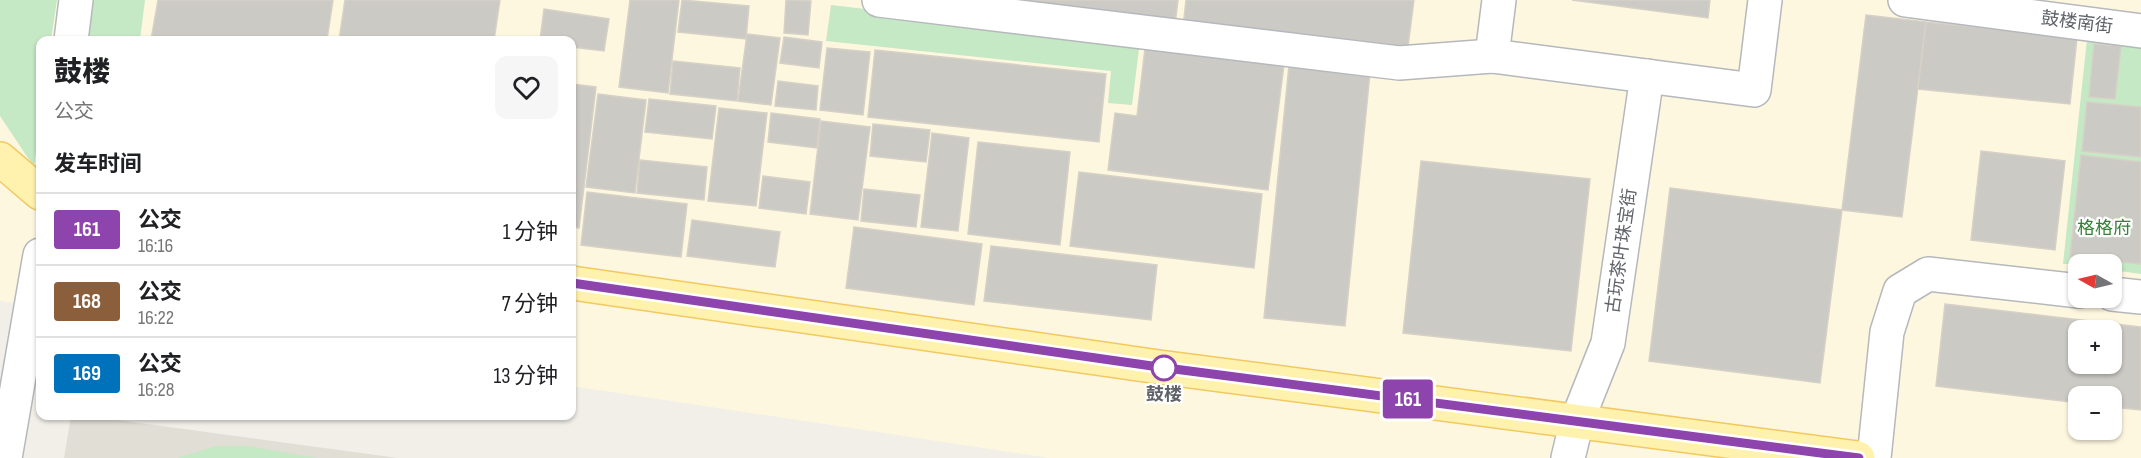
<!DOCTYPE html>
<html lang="zh">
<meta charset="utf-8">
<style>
:root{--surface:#fff;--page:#f6f6f6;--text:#202124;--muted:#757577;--line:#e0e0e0}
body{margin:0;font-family:"Sofia Sans Condensed","Noto Sans SC",sans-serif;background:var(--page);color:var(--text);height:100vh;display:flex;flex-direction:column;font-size:22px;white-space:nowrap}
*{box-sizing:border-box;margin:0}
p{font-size:20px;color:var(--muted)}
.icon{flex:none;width:33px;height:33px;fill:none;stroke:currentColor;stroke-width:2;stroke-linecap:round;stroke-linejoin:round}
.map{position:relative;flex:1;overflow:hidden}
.side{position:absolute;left:36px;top:36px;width:540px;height:384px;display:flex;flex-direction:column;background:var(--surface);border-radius:12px;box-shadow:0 2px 4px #0004}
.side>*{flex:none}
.badge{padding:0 12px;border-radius:4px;font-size:21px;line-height:39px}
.needle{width:39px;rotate:278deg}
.controls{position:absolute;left:2068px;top:254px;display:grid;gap:12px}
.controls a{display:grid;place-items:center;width:54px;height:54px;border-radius:12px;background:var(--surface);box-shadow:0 2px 4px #0004;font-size:30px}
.map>.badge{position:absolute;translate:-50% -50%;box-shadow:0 0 0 3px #fff}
h2{padding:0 18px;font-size:22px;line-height:54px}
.round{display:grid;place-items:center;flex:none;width:63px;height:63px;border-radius:12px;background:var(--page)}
.head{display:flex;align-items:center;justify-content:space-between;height:102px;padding:0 18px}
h1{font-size:28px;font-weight:800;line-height:45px}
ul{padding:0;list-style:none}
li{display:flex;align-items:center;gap:18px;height:72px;padding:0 18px;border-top:2px solid var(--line)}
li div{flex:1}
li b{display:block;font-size:22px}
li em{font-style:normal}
li .badge{min-width:66px;font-weight:700;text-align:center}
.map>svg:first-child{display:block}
.commercial{fill:#fef7e0;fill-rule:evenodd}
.education{fill:#e1ded6}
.green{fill:#c5e8c5}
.building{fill:#cccac5;stroke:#d6d1c6;stroke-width:1.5;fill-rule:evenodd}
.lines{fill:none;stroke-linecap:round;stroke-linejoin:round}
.minor-casing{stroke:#b5b8bc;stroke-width:36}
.major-casing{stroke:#f2c960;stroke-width:36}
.minor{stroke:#fff;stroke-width:33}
.major{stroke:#fff2af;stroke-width:33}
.line-casing{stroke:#fff;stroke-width:14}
.line{stroke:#8e44ad;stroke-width:9}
.stop-dot{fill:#fff;stroke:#8e44ad;stroke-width:3}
.labels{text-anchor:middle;stroke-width:4.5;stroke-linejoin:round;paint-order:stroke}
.street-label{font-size:18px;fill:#5f6368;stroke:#fff}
.park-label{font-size:18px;fill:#348238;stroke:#fff}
.stop-label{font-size:18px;font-weight:bold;fill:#5f6368;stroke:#fff}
</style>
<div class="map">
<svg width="2141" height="458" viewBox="0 0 2141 458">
<rect width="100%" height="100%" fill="#f1efe8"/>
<!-- commercial -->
<path class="commercial" d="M0,0H2141V458H1050L572,386V40H40V307L0,301ZM2079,264H2112V297H2079ZM2079,330H2112V363H2079ZM2079,396H2112V429H2079Z"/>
<!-- education -->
<path class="education" d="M71,416H88L398,458H64Z"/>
<!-- green -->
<g class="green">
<path d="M0,0H57L51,40H40V121L34,167L0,116Z"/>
<path d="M91,0H145L140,40H86Z"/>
<path d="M831,5L1140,41L1132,105L1108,103L1111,71L826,41Z"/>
<path d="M2087,39L2141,45V274L2112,270V264H2063Z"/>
<path d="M215,446H248L317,458H178Z"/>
</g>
<!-- building -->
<g class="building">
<path d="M158,0H333L327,40H151Z"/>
<path d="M345,0H500L494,40H339Z"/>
<path d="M630,0H679L668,93L619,87Z"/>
<path d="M682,0L749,6L746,39L678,32Z"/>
<path d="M786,0L811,1L808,35L784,33Z"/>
<path d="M963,0H1178L1175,25Z"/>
<path d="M1186,0H1414L1407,54L1183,27Z"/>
<path d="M1572,0H1710L1708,18Z"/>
<path d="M544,9L609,19L604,51L572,47V40H540Z"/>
<path d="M1866,15L1926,22L1902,217L1842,210Z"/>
<path d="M1926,22L2077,38L2070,104L1918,89Z"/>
<path d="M747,34L780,38L771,105L738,101Z"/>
<path d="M784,37L822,42L819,68L780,63Z"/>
<path d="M1146,40L1285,57L1268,190L1108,170L1115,113L1137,116Z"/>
<path d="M2094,44L2121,46L2115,99L2089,97Z"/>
<path d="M827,48L870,52L863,115L820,110Z"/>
<path d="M875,50L1106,74L1099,142L868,117Z"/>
<path d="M673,61L740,68L737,101L670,94Z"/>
<path d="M1289,65L1370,73L1345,326L1264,318Z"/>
<path d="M778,81L818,86L816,110L775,106Z"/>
<path d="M572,84L596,87L579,228L572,227Z"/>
<path d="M598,94L646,100L635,193L586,187Z"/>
<path d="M649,99L716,106L712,139L645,132Z"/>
<path d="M2087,102L2141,107V157L2082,151Z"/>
<path d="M719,108L767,113L756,206L708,201Z"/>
<path d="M771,113L820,119L817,148L768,142Z"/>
<path d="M821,121L870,127L858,220L810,214Z"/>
<path d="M873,124L930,130L926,162L870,156Z"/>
<path d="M932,133L969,138L958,231L921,227Z"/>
<path d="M978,142L1070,152L1060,245L968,234Z"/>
<path d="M1981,151L2065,161L2055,250L1971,240Z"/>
<path d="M2081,155L2141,162V264L2070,257Z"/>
<path d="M640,160L707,167L704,200L637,193Z"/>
<path d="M1421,161L1590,179L1571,351L1403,333Z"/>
<path d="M1079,172L1262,194L1254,268L1070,246Z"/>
<path d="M763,176L810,182L806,214L759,208Z"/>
<path d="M1670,188L1842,210L1820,383L1649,361Z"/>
<path d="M864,189L920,195L916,227L861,221Z"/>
<path d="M587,192L687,204L681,257L581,245Z"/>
<path d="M692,220L780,232L775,267L687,256Z"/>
<path d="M854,227L982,244L974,305L846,288Z"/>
<path d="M991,246L1157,265L1151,320L984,301Z"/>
<path d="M1945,304L2141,327V410L2112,407V396H2079V403L1936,386ZM2079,330H2112V363H2079Z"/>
</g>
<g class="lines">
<defs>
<g id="minor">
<path d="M879,0L1399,63L1492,56L1754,90L1765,0"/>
<path d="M1905,0L2141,31"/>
<path d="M71,40L76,0"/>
<path d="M1492,56L1499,0"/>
<path d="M2112,294L2141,297"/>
<path d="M5,458L40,255"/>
<path d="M1568,458L1577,421L1608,343L1647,76"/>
<path d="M1874,458L1887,332L1900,291L1928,274L2079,291"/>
</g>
<g id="major">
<path d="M0,159L40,193"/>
<path d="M572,283L1159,367L1858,458"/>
</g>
</defs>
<!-- minor casing -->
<use href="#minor" class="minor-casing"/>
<!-- major casing -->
<use href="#major" class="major-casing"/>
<!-- minor -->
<use href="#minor" class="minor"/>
<!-- major -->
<use href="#major" class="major"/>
</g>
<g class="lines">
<defs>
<path id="line" d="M572,283L1159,367L1859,458"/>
</defs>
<!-- line casing -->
<use href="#line" class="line-casing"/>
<!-- line -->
<use href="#line" class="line"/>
</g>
<!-- markers -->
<circle class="stop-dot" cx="1164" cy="368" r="12"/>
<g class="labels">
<!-- street labels -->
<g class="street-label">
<text transform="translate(2077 22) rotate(7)" y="6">鼓楼南街</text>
<text transform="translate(1621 251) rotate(-82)" y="6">古玩茶叶珠宝街</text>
</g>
<!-- park labels -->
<g class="park-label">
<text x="2104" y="234">格格府</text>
</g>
<!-- stop labels -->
<g class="stop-label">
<text x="1164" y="400">鼓楼</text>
</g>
</g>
</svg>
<div class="controls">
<a><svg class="needle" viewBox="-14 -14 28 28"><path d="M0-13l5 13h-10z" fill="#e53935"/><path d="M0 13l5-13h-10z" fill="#757577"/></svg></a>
<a>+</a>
<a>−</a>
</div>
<b class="badge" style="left:1408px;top:399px;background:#8e44ad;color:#fff">161</b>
<section class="side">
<div class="head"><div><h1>鼓楼</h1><p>公交</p></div><a class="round"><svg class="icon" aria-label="heart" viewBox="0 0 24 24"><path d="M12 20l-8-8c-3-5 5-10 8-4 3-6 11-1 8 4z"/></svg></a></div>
<h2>发车时间</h2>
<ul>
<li><span class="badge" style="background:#8e44ad;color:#fff">161</span><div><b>公交</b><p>16:16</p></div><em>1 分钟</em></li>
<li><span class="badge" style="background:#8b5e3c;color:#fff">168</span><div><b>公交</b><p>16:22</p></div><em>7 分钟</em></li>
<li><span class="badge" style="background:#0072bc;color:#fff">169</span><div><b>公交</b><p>16:28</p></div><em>13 分钟</em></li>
</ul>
</section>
</div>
